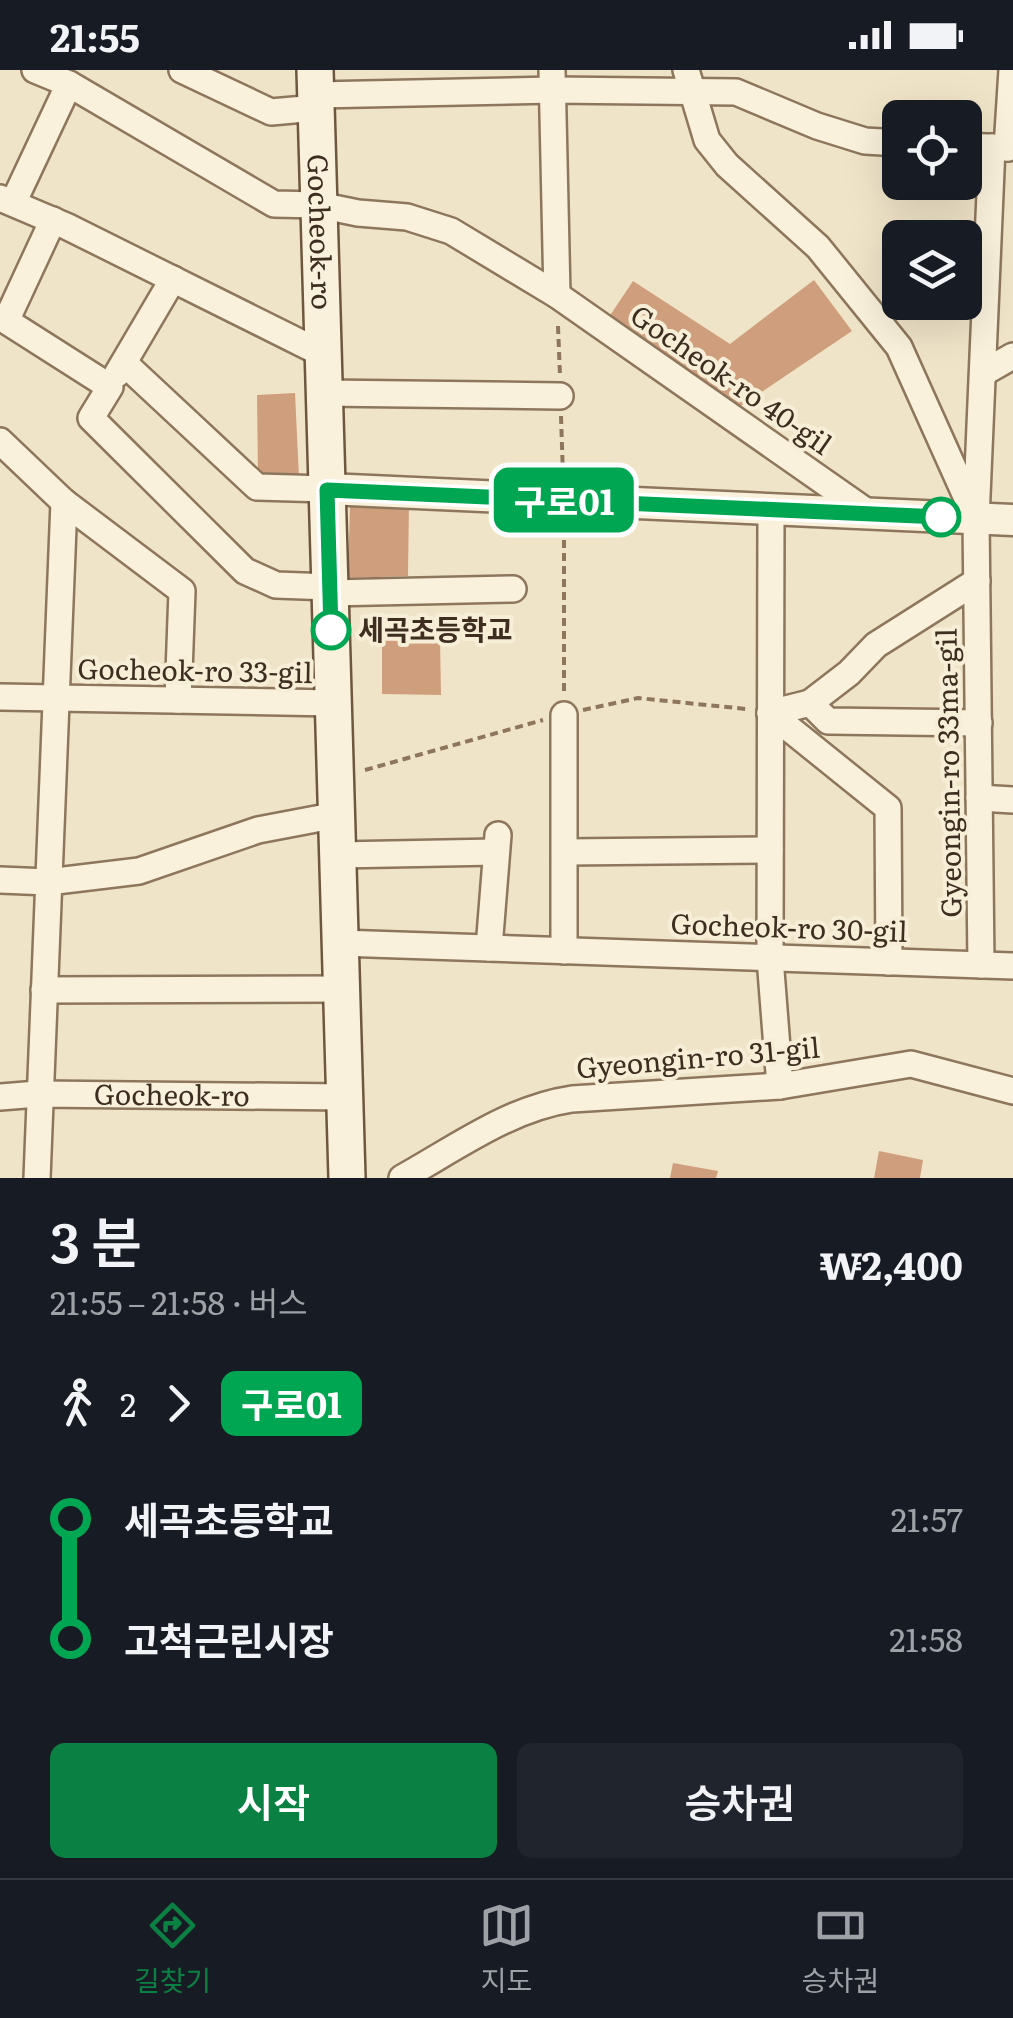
<!DOCTYPE html>
<html lang="ko">
<meta charset="utf-8">
<style>
:root{--surface:#171b24;--page:#20242c;--text:#f1f3f6;--muted:#9ea1a6;--line:#363941;--accent:#0b8043}
body{margin:0;font-family:Literata,"Noto Sans KR",serif;background:var(--page);color:var(--text);height:100vh;display:flex;flex-direction:column;font-size:38px;white-space:nowrap}
*{box-sizing:border-box;margin:0}
p{font-size:32px;color:var(--muted)}
.icon{flex:none;width:55px;height:55px;fill:none;stroke:currentColor;stroke-width:2;stroke-linecap:round;stroke-linejoin:round}
.map{position:relative;height:1108px;overflow:hidden}
.sheet{display:flex;flex-direction:column;background:var(--surface);flex:1}
.sheet>*{flex:none}
.badge{padding:0 20px;border-radius:15px;font-size:35px;line-height:65px}
.buttons{position:absolute;left:882px;top:30px;display:grid;gap:20px}
.buttons a{display:grid;place-items:center;width:100px;height:100px;border-radius:15px;background:var(--surface);box-shadow:0 10px 40px #0002;font-size:50px}
.map>.badge{position:absolute;translate:-50% -50%;box-shadow:0 0 0 5px #fff}
.legs{display:flex;align-items:center;gap:15px;height:110px;padding:0 50px;font-size:32px}
.legs p{margin-inline-start:auto}
.summary{display:flex;align-items:center;justify-content:space-between;height:170px;padding:0 50px}
h1{font-size:55px;font-weight:600;line-height:75px}
.cta{display:flex;gap:20px;margin-top:auto;padding:20px 50px}
.cta a{flex:1;height:115px;border-radius:15px;background:var(--accent);color:#fff;font-size:40px;font-weight:600;line-height:115px;text-align:center}
.cta a+a{background:var(--page);color:var(--text)}
ul{padding:0 50px;list-style:none}
li{display:flex;align-items:center;gap:35px;height:120px;font-size:38px}
li i{display:grid;place-items:center;width:15px;height:100%;margin:0 12px;background:currentColor}
li i::after{content:'';width:25px;height:25px;margin:-12px;border:8px solid;border-radius:50%;background:var(--surface)}
li p{margin-inline-start:auto}
li:first-child i{background:linear-gradient(#0000 50%,currentColor 0)}
li:last-child i{background:linear-gradient(currentColor 50%,#0000 0)}
.status{display:flex;justify-content:space-between;align-items:center;height:70px;padding:0 50px;background:var(--surface);direction:ltr}
.status svg{height:28px;fill:currentColor}
.menu{display:flex;justify-content:space-around;align-items:center;height:140px;border-top:2px solid var(--line);background:var(--surface);font-size:28px;color:var(--muted)}
.menu a{display:grid;justify-items:center;gap:5px}
.menu .active{color:var(--accent)}
.map>svg:first-child{display:block}
.building{fill:#cf9f7d}
.lines{fill:none;stroke-linecap:round;stroke-linejoin:round}
.minor-casing{stroke:#8d765c;stroke-width:30}
.tertiary-casing{stroke:#8d765c;stroke-width:35}
.secondary-casing{stroke:#6f573f;stroke-width:40}
.path{stroke:#8d765c;stroke-width:4;stroke-dasharray:8 5;stroke-linecap:butt}
.minor{stroke:#faf1dc;stroke-width:25}
.tertiary{stroke:#faf1dc;stroke-width:30}
.secondary{stroke:#faf1dc;stroke-width:35}
.line-1-casing{stroke:#fff;stroke-width:22}
.line-1{stroke:#00a651;stroke-width:15}
.stop-1-dot{fill:#fff;stroke:#00a651;stroke-width:5}
.labels{text-anchor:middle;stroke-width:8;stroke-linejoin:round;paint-order:stroke}
.street-label{font-size:28px;fill:#3d2e20;stroke:#f7eed8}
.stop-label{font-size:28px;font-weight:bold;fill:#3d2e20;stroke:#f7eed8;text-anchor:start}
</style>
<div class="status"><b>21:55</b><svg viewBox="0 0 49 12"><path d="M0 12V9h3v3zM5 12V6h3v6zM10 12V3h3v9zM15 12V0h3v12zM26 1h20v11H26zM47 4h2v5h-2z"/></svg></div>
<div class="map">
<svg width="1013" height="1108" viewBox="0 0 1013 1108">
<rect width="100%" height="100%" fill="#f0e4c8"/>
<!-- building -->
<g class="building">
<path d="M814,210L852,261L735,340L607,250L633,211L730,274Z"/>
<path d="M295,323L299,407L258,408L257,325Z"/>
<path d="M350,433L409,434L408,506L348,508Z"/>
<path d="M382,569H440L441,625L382,624Z"/>
<path d="M879,1081L923,1090L920,1108H874Z"/>
<path d="M673,1093L718,1101L716,1108H670Z"/>
</g>
<g class="lines">
<defs>
<g id="minor">
<path d="M35,0L69,14L274,134L319,135L358,143L407,147L451,161L557,225L870,444"/>
<path d="M182,0L271,42L316,38"/>
<path d="M552,0L557,225"/>
<path d="M686,0L707,70L727,95L818,177L899,277L974,444"/>
<path d="M316,25L553,20L736,22L817,56L865,71L900,73"/>
<path d="M965,76L1008,78"/>
<path d="M1007,78L1012,0"/>
<path d="M0,128L66,156L323,284"/>
<path d="M13,133L69,14"/>
<path d="M0,247L110,317L91,348L245,501L276,515L330,517"/>
<path d="M7,249L53,150"/>
<path d="M124,293L257,417L327,419"/>
<path d="M983,303L1013,286"/>
<path d="M117,304L173,209"/>
<path d="M324,323L560,326"/>
<path d="M0,371L64,432L182,521L178,630"/>
<path d="M771,440L770,888L780,1016"/>
<path d="M330,523L513,519"/>
<path d="M0,627L333,633"/>
<path d="M810,633L849,603L876,575L977,511"/>
<path d="M770,643L888,738L889,892"/>
<path d="M770,643L810,633L828,651L979,653"/>
<path d="M564,645V881"/>
<path d="M979,728L1013,730"/>
<path d="M565,782L770,780"/>
<path d="M338,785L496,782"/>
<path d="M0,810L48,812L139,801L258,760L337,745"/>
<path d="M340,873L1013,896"/>
<path d="M489,878L498,765"/>
<path d="M981,895L976,449L992,77"/>
<path d="M44,920L342,919"/>
<path id="s1" d="M0,1027L38,1024L345,1027"/>
<path d="M37,1108L64,432"/>
<path d="M402,1108C456,1078 510,1038 572,1029L780,1016L911,994L1013,1021"/>
</g>
<path id="tertiary" d="M327,419L1013,450"/>
<g id="secondary">
<path id="s2" d="M315,0L347,1108"/>
</g>
</defs>
<!-- minor casing -->
<use href="#minor" class="minor-casing"/>
<!-- tertiary casing -->
<use href="#tertiary" class="tertiary-casing"/>
<!-- secondary casing -->
<use href="#secondary" class="secondary-casing"/>
<!-- path -->
<g class="path">
<path d="M558,256L560,306"/>
<path d="M561,346L563,406"/>
<path d="M564,621V456"/>
<path d="M583,640L638,628L746,639"/>
<path d="M365,700L543,650"/>
</g>
<!-- minor -->
<use href="#minor" class="minor"/>
<!-- tertiary -->
<use href="#tertiary" class="tertiary"/>
<!-- secondary -->
<use href="#secondary" class="secondary"/>
</g>
<g class="lines">
<defs>
<path id="line-1" d="M331,560L327,420L941,447"/>
</defs>
<!-- line-1 casing -->
<use href="#line-1" class="line-1-casing"/>
<!-- line-1 -->
<use href="#line-1" class="line-1"/>
</g>
<!-- markers -->
<g class="stop-1-dot">
<circle cx="941" cy="447" r="18"/>
<circle cx="331" cy="560" r="18"/>
</g>
<g class="labels">
<!-- street labels -->
<g class="street-label">
<text dy="10" stroke="none"><textPath href="#s2" startOffset="162">Gocheok-ro</textPath></text>
<text transform="translate(731 310) rotate(35)" y="10">Gocheok-ro 40-gil</text>
<text transform="translate(195 601) rotate(1)" y="10">Gocheok-ro 33-gil</text>
<text transform="translate(949 703) rotate(-91)" y="10">Gyeongin-ro 33ma-gil</text>
<text transform="translate(789 858) rotate(2)" y="10">Gocheok-ro 30-gil</text>
<text transform="translate(698 988) rotate(-5)" y="10">Gyeongin-ro 31-gil</text>
<text dy="10" stroke="none"><textPath href="#s1" startOffset="172">Gocheok-ro</textPath></text>
</g>
<!-- stop labels -->
<g class="stop-label">
<text x="358" y="570">세곡초등학교</text>
</g>
</g>
</svg>
<div class="buttons">
<a><svg class="icon" aria-label="locate" viewBox="0 0 24 24"><circle cx="12" cy="12" r="6"/><path d="M12 2v4M12 18v4M2 12h4M18 12h4"/></svg></a>
<a><svg class="icon" aria-label="layers" viewBox="0 0 24 24"><path d="M12 4l9 5-9 5-9-5zM3 14l9 5 9-5"/></svg></a>
</div>
<b class="badge" style="left:564px;top:430px;background:#00a651;color:#fff">구로01</b>
</div>
<section class="sheet">
<div class="summary"><div><h1>3 분</h1><p>21:55 – 21:58 · 버스</p></div><b>₩2,400</b></div>
<div class="legs"><svg class="icon" aria-label="walk" viewBox="0 0 24 24"><circle cx="13" cy="4" r="2"/><path d="M13 8l-2 6 4 7M11 14l-3 7M7 12l3-4h3l4 4"/></svg>2<svg class="icon" aria-label="forward" viewBox="0 0 24 24"><path d="M9 5l7 7-7 7"/></svg><b class="badge" style="background:#00a651;color:#fff">구로01</b></div>
<ul>
<li><i style="color:#00a651"></i><b>세곡초등학교</b><p>21:57</p></li>
<li><i style="color:#00a651"></i><b>고척근린시장</b><p>21:58</p></li>
</ul>
<div class="cta"><a>시작</a><a>승차권</a></div>
</section>
<nav class="menu">
<a class="active"><svg class="icon" aria-label="directions" viewBox="0 0 24 24"><path d="M12 3l9 9-9 9-9-9zM9 14v-3h6M13 9l2 2-2 2"/></svg>길찾기</a>
<a><svg class="icon" aria-label="map" viewBox="0 0 24 24"><path d="M3 6l6-2 6 2 6-2v14l-6 2-6-2-6 2zM9 4v14M15 6v14"/></svg>지도</a>
<a><svg class="icon" aria-label="tickets" viewBox="0 0 24 24"><path d="M3 7h18v10H3zM15 7v10"/></svg>승차권</a>
</nav>
